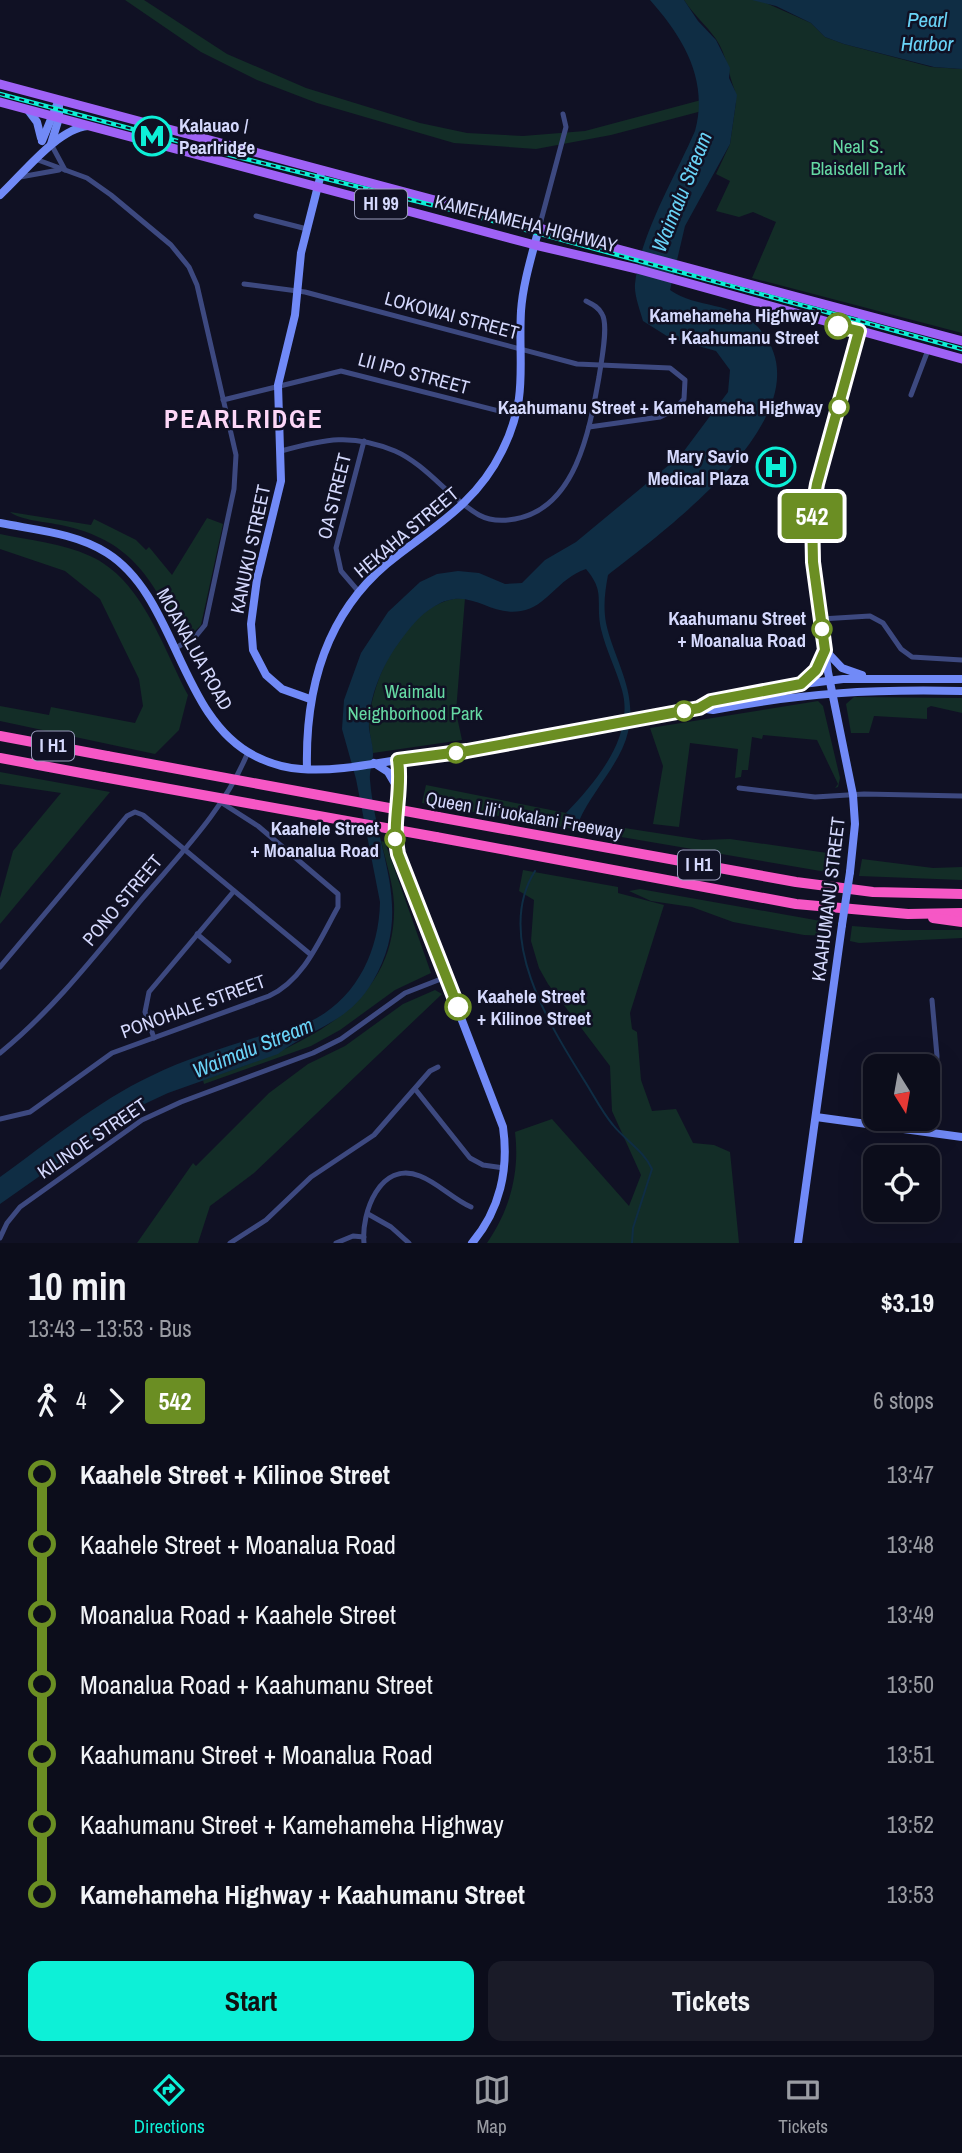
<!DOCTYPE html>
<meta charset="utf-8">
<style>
:root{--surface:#0c0d1b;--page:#1a1b28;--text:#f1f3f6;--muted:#9a9ca3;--line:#2c2d3a;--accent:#0df0d7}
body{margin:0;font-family:"Archivo Narrow",sans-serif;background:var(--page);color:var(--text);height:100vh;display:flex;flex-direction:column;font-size:26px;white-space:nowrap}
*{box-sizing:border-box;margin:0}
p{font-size:23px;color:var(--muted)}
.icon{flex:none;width:38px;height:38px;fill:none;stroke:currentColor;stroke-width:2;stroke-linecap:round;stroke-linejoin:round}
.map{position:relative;height:1243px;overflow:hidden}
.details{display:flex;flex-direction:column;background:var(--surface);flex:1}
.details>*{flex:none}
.badge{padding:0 14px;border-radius:5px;font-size:24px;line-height:46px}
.needle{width:46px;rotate:169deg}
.fabs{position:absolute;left:863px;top:1054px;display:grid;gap:14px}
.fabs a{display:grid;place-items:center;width:77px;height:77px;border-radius:14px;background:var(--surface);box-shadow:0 7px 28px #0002,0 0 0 2px var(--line);font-size:35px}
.map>.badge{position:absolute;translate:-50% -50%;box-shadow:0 0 0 4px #fff}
.legs{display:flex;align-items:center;gap:10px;height:77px;padding:0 28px;font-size:23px}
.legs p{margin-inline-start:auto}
.head{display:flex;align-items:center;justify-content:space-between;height:119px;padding:0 28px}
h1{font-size:38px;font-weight:700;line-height:52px}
.button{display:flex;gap:14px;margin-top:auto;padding:14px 28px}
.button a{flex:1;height:80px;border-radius:14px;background:var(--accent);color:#111;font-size:28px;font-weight:700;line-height:80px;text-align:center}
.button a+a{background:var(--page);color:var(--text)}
ul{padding:0 28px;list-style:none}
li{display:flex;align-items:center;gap:24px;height:70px;font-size:26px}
li i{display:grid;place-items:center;width:10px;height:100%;margin:0 9px;background:currentColor}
li i::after{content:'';width:18px;height:18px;margin:-9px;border:5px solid;border-radius:50%;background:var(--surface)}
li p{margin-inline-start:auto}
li:first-child i{background:linear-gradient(#0000 50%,currentColor 0)}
li:last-child i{background:linear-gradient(currentColor 50%,#0000 0)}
.menu{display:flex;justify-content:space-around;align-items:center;height:98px;border-top:2px solid var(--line);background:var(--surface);font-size:19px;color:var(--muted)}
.menu a{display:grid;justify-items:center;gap:4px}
.menu .current{color:var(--accent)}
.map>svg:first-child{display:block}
.green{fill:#132d27}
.water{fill:#0f2d44}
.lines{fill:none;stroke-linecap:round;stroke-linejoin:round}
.stream{stroke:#0f2d44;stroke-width:2}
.street{stroke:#3d4980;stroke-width:5}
.secondary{stroke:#718af7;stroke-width:8}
.primary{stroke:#9f62f6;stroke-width:9}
.highway{stroke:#f657c5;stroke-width:10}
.rail-casing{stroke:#0df0d7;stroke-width:4.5}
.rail{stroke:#101124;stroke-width:2;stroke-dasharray:5;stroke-linecap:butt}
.secondary-bridge{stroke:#718af7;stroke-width:8}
.highway-bridge{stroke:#f657c5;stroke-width:10}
.line-1-casing{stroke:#fff;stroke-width:16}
.line-1{stroke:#6b8e23;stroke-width:10}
.stop-1-dot{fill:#fff;stroke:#6b8e23;stroke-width:3.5}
.labels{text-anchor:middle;stroke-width:5;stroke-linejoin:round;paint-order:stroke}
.shield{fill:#101124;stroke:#9a9dbc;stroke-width:2}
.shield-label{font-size:18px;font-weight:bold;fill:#d5d9fd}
.poi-label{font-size:19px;font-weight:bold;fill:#d5d9fd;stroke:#101124;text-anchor:start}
.park-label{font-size:19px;fill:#65d9a3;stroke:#101124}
.street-label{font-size:19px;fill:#d5d9fd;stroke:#101124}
.stop-label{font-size:19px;font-weight:bold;fill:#d5d9fd;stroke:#101124;text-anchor:end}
.water-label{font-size:21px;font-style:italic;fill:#69d3f7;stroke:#101124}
.district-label{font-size:26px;font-weight:bold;letter-spacing:2px;fill:#fdd7f7;stroke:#101124}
</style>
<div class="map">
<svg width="962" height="1243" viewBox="0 0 962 1243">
<rect width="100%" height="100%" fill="#101124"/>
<!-- green -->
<g class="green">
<path d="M125,0H144L227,54L306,88L420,123L467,133L523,136L585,131L735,91C728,74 727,55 716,39C706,25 694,15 684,0H759L811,23L825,37L844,44L931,67L962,69V333L752,278L776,222L753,212L739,217L716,211L730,181L716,174L730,144L736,102L611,135L536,149L454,143L317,103L257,80L201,52Z"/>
<path d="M10,512L91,525L94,519L136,540L146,550L149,547L172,575L207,518L223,524L201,625L192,634L181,636C150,576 131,540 61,525C46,522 20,520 10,512Z"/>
<path d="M0,534C29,540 62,543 90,556C142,579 163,648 188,695L179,730L155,754L0,721V706L49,715L51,707L135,723L143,706L139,679L100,599L65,571L0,549Z"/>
<path d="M465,598L456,712L462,740L373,753C371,740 368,728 370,715C375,670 412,597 465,598Z"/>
<path d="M854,697L962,698V713L931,706L927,708V719L874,716L869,733H851L846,704Z"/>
<path d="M818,701L823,706L840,778L838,787L835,788L838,784L817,740L763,735L762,739L752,737L748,770H742L741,777L735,778L738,749L690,743L679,827L653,824L663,766L650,728Z"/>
<path d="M0,772L110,792L0,924V898L13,851L61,793L0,784Z"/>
<path d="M426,785L566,813L579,821L702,840L730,839L841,855L838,874L422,803Z"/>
<path d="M381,841L385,842L431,973L395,990L340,1030L311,1046L204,1084L203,1080C287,1051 398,1014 394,904C393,883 386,862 381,841Z"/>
<path d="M862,859L933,868L962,867V880L859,876Z"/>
<path d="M523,870L618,887V893L664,905L630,1013L632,1029L637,1032L641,1080L652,1111L676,1109L693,1143L714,1145L730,1152L739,1243H487C510,1210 520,1172 515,1132L552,1119L629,1206L641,1175L612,1111L610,1066L548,984L539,968L531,941L534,900L519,891Z"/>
<path d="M640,889L832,923L830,936L804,935L733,922L692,907L651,901L629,891Z"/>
<path d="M852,926L903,930H962V938L859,943L850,941Z"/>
<path d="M435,990L442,994L254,1173L210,1206L198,1243H137L193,1163L196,1166L269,1093L308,1064L345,1046L403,1004Z"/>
</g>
<!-- water -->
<g class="water">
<path d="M650,0H684L698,21L716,40L730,68L729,78L737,95L730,144L685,226L670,290C697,309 733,301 758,327C834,410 663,531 608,575C605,591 603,606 606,623C614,660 638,692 628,732C621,763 592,791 579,821L566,813C596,782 635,736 622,690C616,669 606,650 601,629C595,600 606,593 586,569C557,579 547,607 521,611C488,617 470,585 435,606C419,615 408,630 398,644C382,666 368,699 369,728C370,736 373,745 373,754C373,763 369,771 370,780C376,853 415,910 373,981C348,1024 313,1027 278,1054L168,1093L138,1107L0,1204V1177C49,1142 96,1102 151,1076C187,1058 228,1047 266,1034C278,1030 290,1030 302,1025C353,1005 379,955 380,902L356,779L342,729L344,700L361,653L388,612L420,582L437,574L458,571L479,573L505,584L522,583L545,560L576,542L681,455L728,392L730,370L716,351L670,338L643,321C640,310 634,295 635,284C640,235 675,177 695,131C709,80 683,37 650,0Z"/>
<path d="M752,0H962V69L934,67L844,44L825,37L811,23L776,6Z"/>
</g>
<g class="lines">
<!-- stream -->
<path class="stream" d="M535,871C494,936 549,1024 584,1080C593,1094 602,1112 613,1125C625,1140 644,1151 652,1169L633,1228L632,1243"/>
<!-- street -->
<g class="street">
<path d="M51,144L65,170"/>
<path d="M38,160L87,178L111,195L171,245L189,267L197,285L236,455L234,489L205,625L196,636L174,649"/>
<path d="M20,177L59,170"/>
<path d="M256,216L307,229"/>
<path d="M539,228L566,127L563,114"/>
<path d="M244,284L305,292L577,364L670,368L685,380L684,399L674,410L660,417L589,427"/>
<path d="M911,395L928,350"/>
<path d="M223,400L341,371L515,415"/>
<path d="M281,451C325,439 352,433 395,451C427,465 449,498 479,515C490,521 504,521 515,519C577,508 590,427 599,377C601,363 609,325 602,314C599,307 592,304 586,301"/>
<path d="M359,592L341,571L336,548L364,441"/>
<path d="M821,619L870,616L883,623L901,649L912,657L962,660"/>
<path d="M739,788L815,797L864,794L962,796"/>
<path d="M197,934L229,961"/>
<path d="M0,967L127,816L135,812L143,815L310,954"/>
<path d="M154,1038L145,1012L149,992L234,891"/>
<path d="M0,1053C55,1008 97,953 142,899C181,853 225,809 248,752"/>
<path d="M415,1089L470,1158L483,1165L504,1168"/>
<path d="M0,1119L30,1112L112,1053L269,996C304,980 320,939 338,907V894L258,826L222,803"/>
<path d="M932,1133L937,1056L932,1000"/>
<path d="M368,1214L391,1227L409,1243"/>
<path d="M0,1238L7,1223L20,1207L142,1120L181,1102L313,1053L341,1039L405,993L446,977"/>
<path d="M230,1243L266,1220L311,1177L374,1135L430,1071L438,1067"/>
<path d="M336,1243L353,1236L364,1237"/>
<path d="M364,1243C361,1213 380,1160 420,1176C438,1183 453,1199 471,1207"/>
</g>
<!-- secondary -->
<g class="secondary">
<path d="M28,110L37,122L41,138"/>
<path d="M42,141L58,102"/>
<path d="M51,144L59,118V100"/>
<path d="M0,195C24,173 57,129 88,126"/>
<path d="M0,523C35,530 76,533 107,553C177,597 179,718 255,756C269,763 284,768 301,769C337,772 376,763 411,758C508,746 604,726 699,708L713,710C802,693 872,689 962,691"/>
<path d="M825,650L842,668L862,675"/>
<path d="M801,684L816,670L825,650"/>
<path d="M310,699L282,689L266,675L253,650L251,624L257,579L281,481L278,385L295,315L301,253L322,170"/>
<path d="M699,708L711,701L787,686L843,679H962"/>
<path d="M398,760C403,791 391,822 398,854L503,1127C509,1169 500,1210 472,1243"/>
<path d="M374,763L388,772L398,789"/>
<path d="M307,769C305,685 328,607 398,555C440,523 478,500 502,451C529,397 518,366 521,311C523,283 532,255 539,228"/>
<path d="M850,872L855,824L853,795L828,672L813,562L812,524L817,484L863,315"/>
<path d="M816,1117L962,1137"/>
<path d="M798,1243L842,925"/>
</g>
<!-- primary -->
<g class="primary">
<path d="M0,84L962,341"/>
<path d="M0,102L535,245L637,269L962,359"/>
</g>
<!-- highway -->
<g class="highway">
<path d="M0,736L107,756"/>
<path d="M0,758L103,777"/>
<path d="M438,817L796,882L873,892L962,894"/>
<path d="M436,837L796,904L908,914L962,913"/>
<path d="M933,918L962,922"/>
</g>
<defs>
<path id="rail" d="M0,94L234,156L460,212L962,349"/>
</defs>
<!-- rail casing -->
<use href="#rail" class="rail-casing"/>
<!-- rail -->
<use href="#rail" class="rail"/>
<!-- secondary-bridge -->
<path class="secondary-bridge" d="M842,925L850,872"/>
<!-- highway-bridge -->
<g class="highway-bridge">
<path d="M107,756L438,817"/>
<path d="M103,777L436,837"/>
</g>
</g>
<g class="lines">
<defs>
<path id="line-1" d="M458,1007L398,854C391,822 403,791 398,760L467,751L699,708L711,701L801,684L816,670L825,650L813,562L812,513L817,484L859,331L838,326"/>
</defs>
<!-- line-1 casing -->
<use href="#line-1" class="line-1-casing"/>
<!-- line-1 -->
<use href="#line-1" class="line-1"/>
</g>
<!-- icons -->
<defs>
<symbol id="metro-ring" viewBox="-11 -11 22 22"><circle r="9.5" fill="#101124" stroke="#0df0d7" stroke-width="1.5"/><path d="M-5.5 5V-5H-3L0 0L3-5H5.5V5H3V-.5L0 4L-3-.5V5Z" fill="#0df0d7"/></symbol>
<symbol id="hospital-ring" viewBox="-11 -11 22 22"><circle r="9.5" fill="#101124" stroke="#0df0d7" stroke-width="1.5"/><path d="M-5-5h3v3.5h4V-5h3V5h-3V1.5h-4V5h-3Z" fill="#0df0d7"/></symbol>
</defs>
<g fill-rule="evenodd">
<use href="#metro-ring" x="130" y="114" width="44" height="44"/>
<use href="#hospital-ring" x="754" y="445" width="44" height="44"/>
</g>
<!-- markers -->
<g class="stop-1-dot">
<circle cx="838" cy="326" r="12"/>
<circle cx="839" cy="407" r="9"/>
<circle cx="822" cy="629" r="9"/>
<circle cx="684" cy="711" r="9"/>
<circle cx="456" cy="753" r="9"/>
<circle cx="395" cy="839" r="9"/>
<circle cx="458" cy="1007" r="12"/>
</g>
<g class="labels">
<!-- shield labels -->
<g class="shield">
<rect x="355" y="189.5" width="52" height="29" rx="5"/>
<rect x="32" y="731.5" width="42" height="29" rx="5"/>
<rect x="678" y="850.5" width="42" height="29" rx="5"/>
</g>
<g class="shield-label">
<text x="381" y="210">HI 99</text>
<text x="53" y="752">I H1</text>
<text x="699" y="871">I H1</text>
</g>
<!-- poi labels -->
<g class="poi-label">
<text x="179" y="132">Kalauao /<tspan x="179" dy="22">Pearlridge</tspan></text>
<text x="749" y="463" text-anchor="end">Mary Savio<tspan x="749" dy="22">Medical Plaza</tspan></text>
</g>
<!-- park labels -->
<g class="park-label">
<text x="858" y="153">Neal S.<tspan x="858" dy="22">Blaisdell Park</tspan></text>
<text x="415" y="698">Waimalu<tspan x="415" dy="22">Neighborhood Park</tspan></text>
</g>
<!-- street labels -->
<g class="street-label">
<text transform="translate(526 223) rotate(14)" y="7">KAMEHAMEHA HIGHWAY</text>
<text transform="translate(452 315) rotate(15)" y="7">LOKOWAI STREET</text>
<text transform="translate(414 373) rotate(15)" y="7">LII IPO STREET</text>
<text transform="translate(334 496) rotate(-76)" y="7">OA STREET</text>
<text transform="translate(406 532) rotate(-40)" y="7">HEKAHA STREET</text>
<text transform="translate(250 549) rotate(-78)" y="7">KANUKU STREET</text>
<text transform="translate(195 649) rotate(61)" y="7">MOANALUA ROAD</text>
<text transform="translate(524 815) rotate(10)" y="7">Queen Liliʻuokalani Freeway</text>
<text transform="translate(828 899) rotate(-83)" y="7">KAAHUMANU STREET</text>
<text transform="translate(122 900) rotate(-50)" y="7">PONO STREET</text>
<text transform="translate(193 1006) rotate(-20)" y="7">PONOHALE STREET</text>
<text transform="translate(92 1138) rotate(-34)" y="7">KILINOE STREET</text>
</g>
<!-- stop labels -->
<g class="stop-label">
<text x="819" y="322">Kamehameha Highway<tspan x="819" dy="22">+ Kaahumanu Street</tspan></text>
<text x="823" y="414">Kaahumanu Street + Kamehameha Highway</text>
<text x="806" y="625">Kaahumanu Street<tspan x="806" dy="22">+ Moanalua Road</tspan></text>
<text x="379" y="835">Kaahele Street<tspan x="379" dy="22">+ Moanalua Road</tspan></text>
<text x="477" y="1003" text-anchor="start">Kaahele Street<tspan x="477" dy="22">+ Kilinoe Street</tspan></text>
</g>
<!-- water labels -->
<g class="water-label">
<text x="927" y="27">Pearl<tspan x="927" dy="24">Harbor</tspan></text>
<text transform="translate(682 192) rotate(-68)" y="7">Waimalu Stream</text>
<text transform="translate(253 1048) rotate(-22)" y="7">Waimalu Stream</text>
</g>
<!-- district labels -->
<g class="district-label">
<text x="244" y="428">PEARLRIDGE</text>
</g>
</g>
</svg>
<div class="fabs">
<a><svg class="needle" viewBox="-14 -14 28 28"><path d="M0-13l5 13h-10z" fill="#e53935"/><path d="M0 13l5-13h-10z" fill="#9a9ca3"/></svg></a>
<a><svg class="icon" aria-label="locate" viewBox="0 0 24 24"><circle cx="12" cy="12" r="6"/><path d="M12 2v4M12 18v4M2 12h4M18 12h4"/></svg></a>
</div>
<b class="badge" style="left:812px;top:516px;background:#6b8e23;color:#fff">542</b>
</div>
<section class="details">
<div class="head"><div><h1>10 min</h1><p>13:43 – 13:53 · Bus</p></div><b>$3.19</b></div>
<div class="legs"><svg class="icon" aria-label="walk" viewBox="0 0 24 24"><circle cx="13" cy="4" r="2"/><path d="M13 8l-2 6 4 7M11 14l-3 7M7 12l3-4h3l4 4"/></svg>4<svg class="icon" aria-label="forward" viewBox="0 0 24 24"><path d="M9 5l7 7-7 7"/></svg><b class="badge" style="background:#6b8e23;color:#fff">542</b><p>6 stops</p></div>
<ul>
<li><i style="color:#6b8e23"></i><b>Kaahele Street + Kilinoe Street</b><p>13:47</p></li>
<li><i style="color:#6b8e23"></i><span>Kaahele Street + Moanalua Road</span><p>13:48</p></li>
<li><i style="color:#6b8e23"></i><span>Moanalua Road + Kaahele Street</span><p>13:49</p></li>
<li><i style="color:#6b8e23"></i><span>Moanalua Road + Kaahumanu Street</span><p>13:50</p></li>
<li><i style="color:#6b8e23"></i><span>Kaahumanu Street + Moanalua Road</span><p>13:51</p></li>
<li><i style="color:#6b8e23"></i><span>Kaahumanu Street + Kamehameha Highway</span><p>13:52</p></li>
<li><i style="color:#6b8e23"></i><b>Kamehameha Highway + Kaahumanu Street</b><p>13:53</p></li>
</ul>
<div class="button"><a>Start</a><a>Tickets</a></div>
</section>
<nav class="menu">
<a class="current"><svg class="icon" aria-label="directions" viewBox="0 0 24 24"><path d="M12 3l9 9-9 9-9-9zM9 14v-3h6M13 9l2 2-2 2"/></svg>Directions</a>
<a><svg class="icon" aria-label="map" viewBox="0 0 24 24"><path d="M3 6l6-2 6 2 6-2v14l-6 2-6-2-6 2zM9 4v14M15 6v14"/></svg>Map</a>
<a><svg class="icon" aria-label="tickets" viewBox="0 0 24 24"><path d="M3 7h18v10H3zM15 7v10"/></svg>Tickets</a>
</nav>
